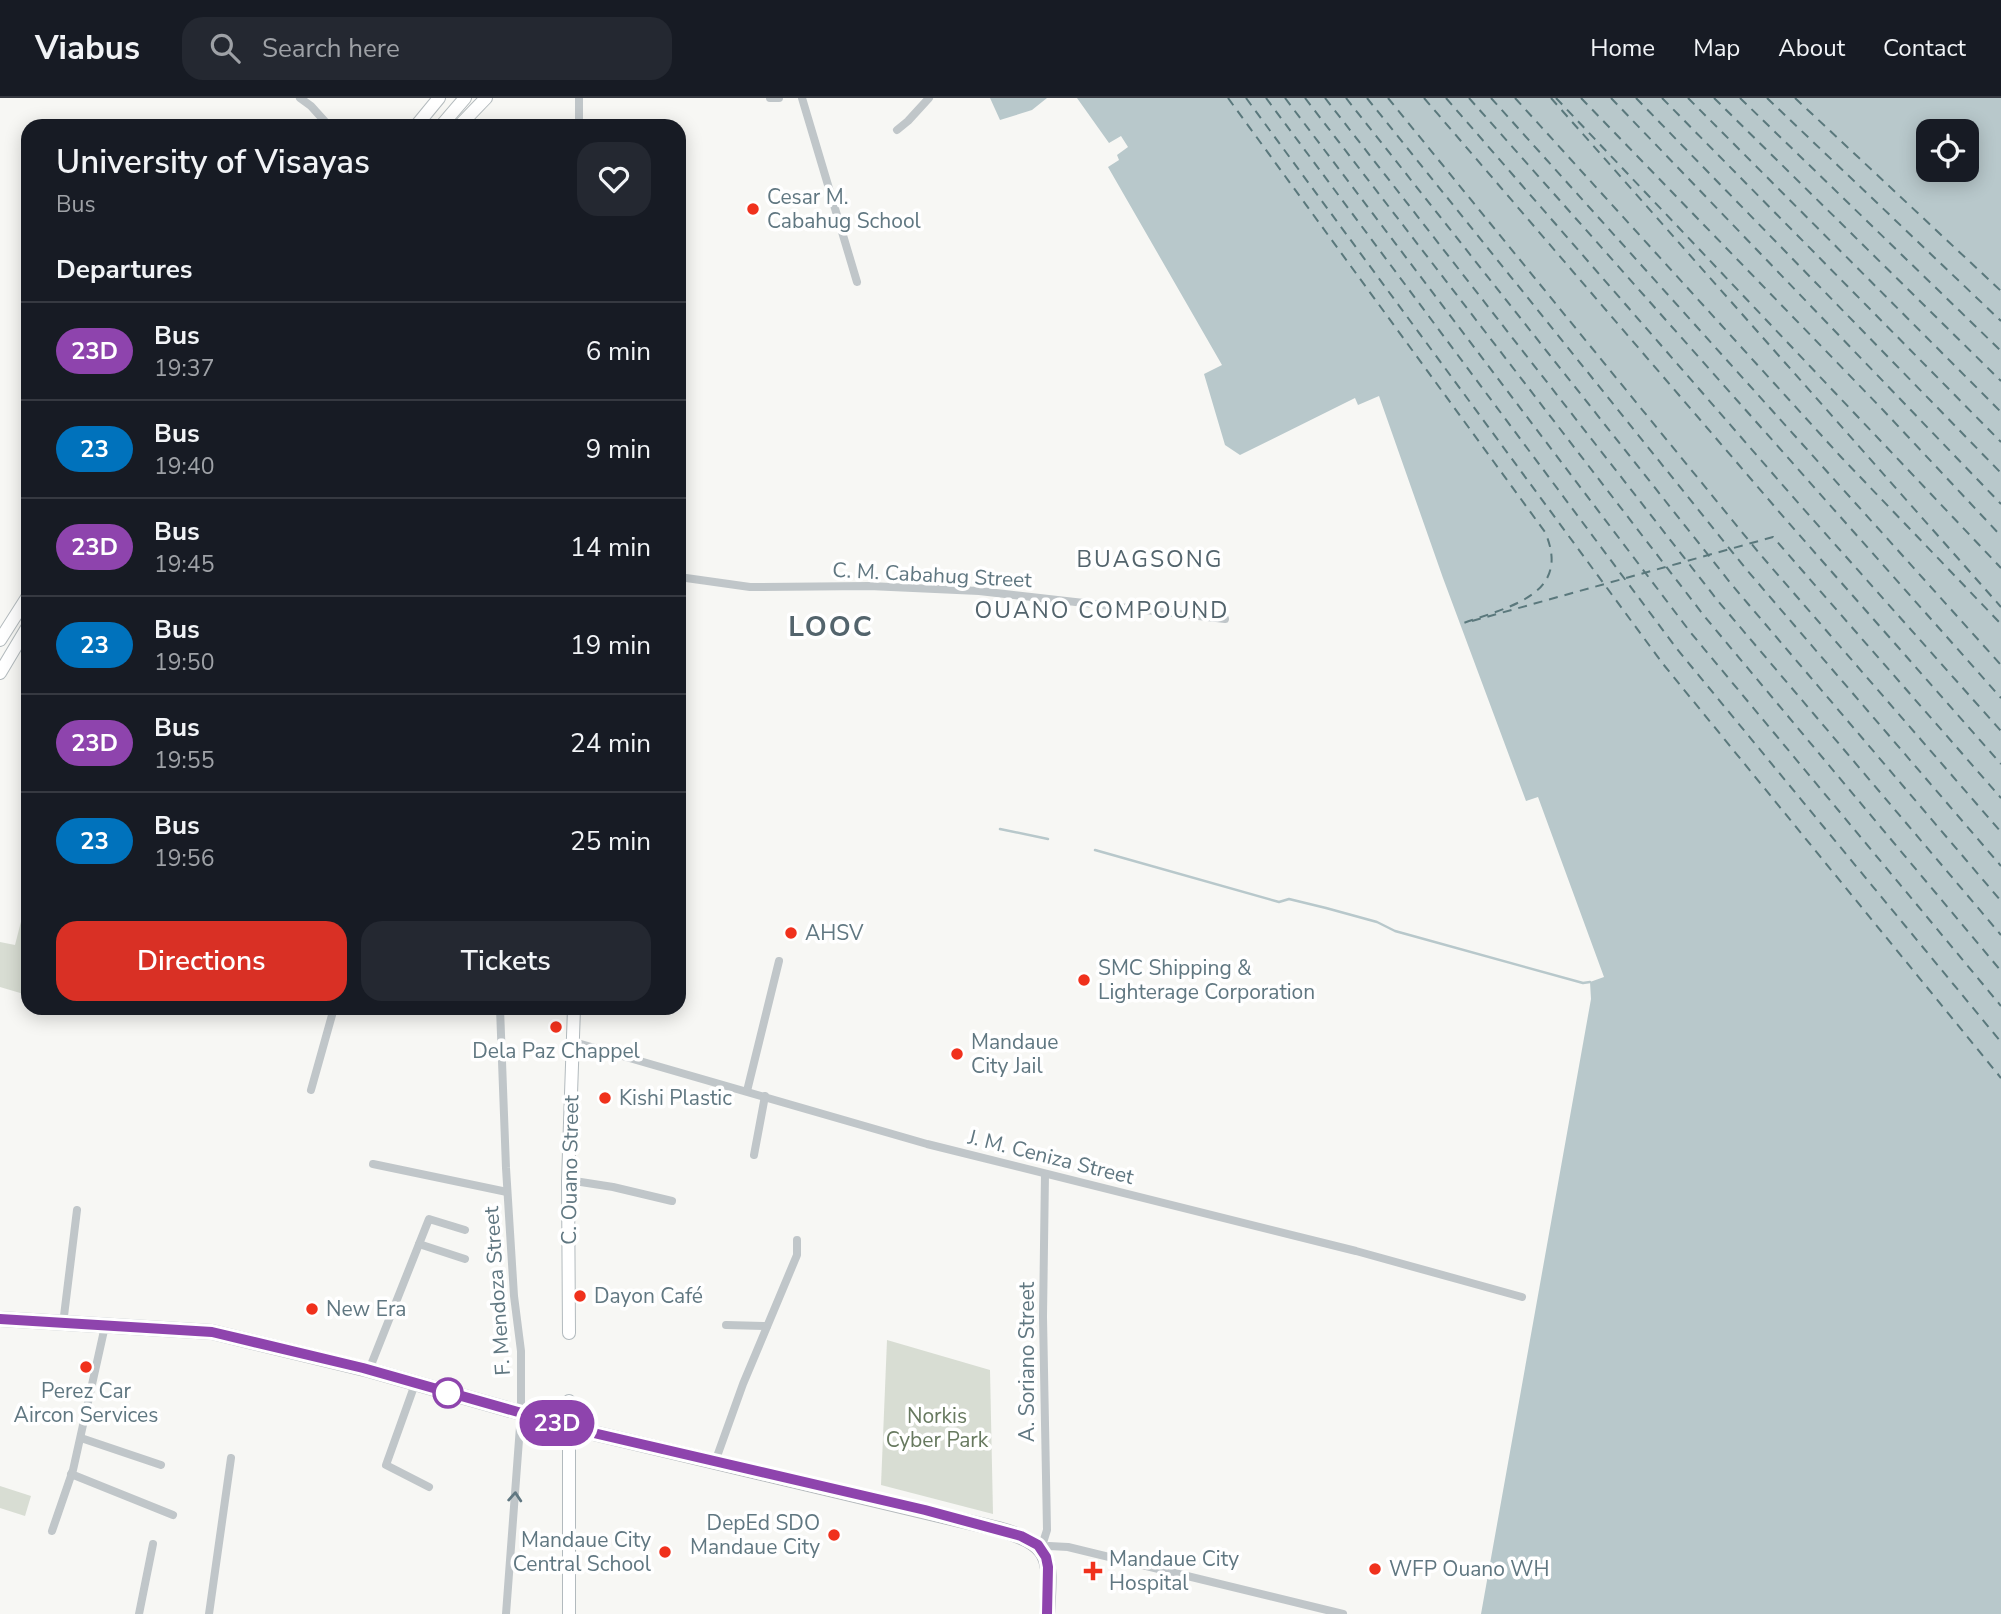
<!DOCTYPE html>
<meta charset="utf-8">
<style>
:root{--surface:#171b24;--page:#242831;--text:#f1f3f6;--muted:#9ea1a6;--line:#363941;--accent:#d93025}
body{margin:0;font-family:"Nunito Sans",sans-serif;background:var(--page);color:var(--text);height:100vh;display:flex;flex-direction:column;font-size:26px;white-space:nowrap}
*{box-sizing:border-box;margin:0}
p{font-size:23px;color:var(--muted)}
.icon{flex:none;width:38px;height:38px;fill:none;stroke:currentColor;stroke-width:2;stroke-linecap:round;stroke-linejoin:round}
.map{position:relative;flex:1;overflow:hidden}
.details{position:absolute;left:21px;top:21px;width:665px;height:896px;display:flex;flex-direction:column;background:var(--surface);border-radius:21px;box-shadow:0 4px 18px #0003}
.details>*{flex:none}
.badge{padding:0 14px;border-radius:23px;font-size:24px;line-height:46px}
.controls{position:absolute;left:1916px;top:21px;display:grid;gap:14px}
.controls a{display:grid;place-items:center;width:63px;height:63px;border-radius:14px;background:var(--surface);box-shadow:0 4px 18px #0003;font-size:35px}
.map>.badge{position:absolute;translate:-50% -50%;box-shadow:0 0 0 4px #fff}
h2{padding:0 35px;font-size:26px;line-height:63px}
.round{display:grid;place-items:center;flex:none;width:74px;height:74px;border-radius:21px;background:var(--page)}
.summary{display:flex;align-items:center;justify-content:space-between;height:119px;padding:0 35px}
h1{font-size:33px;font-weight:600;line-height:52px}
.action{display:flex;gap:14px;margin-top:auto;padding:14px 35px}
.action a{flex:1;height:80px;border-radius:21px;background:var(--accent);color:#fff;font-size:28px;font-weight:600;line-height:80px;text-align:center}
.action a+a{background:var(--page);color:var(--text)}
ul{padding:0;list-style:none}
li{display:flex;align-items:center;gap:21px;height:98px;padding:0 35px;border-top:2px solid var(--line)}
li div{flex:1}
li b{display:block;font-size:26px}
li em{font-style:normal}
li .badge{min-width:77px;font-weight:700;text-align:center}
header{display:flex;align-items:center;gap:42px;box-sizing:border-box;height:98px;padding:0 35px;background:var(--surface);border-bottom:2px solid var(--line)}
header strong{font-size:33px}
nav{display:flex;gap:38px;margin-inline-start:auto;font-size:24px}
.search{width:490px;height:63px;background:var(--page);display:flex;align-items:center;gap:18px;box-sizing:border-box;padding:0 24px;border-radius:21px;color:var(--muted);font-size:26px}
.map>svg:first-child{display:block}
.green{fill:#d8ddd3}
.water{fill:#b8c8cb;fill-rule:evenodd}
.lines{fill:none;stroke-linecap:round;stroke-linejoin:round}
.stream{stroke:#b8c8cb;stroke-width:2.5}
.ferry{stroke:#5a787c;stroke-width:2;stroke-dasharray:9 7;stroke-linecap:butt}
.secondary-casing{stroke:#b2babe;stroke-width:14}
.primary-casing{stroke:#b3babd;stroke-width:14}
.highway-casing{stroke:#b5babd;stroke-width:16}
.street{stroke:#c0c6c9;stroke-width:8}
.secondary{stroke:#fff;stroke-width:12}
.primary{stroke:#fff;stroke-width:12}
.highway{stroke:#fff;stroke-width:14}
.oneway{stroke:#607781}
.line-casing{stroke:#fff;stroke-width:16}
.line{stroke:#8e44ad;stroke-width:10}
.poi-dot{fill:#f0311c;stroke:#fff;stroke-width:2.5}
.stop-dot{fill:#fff;stroke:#8e44ad;stroke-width:3.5}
.labels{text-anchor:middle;stroke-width:7;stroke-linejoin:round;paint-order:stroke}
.poi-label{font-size:21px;fill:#607781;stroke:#fff;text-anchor:start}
.street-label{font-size:21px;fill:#607781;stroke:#fff}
.park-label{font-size:21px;fill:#67795f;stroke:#fff}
.neighbourhood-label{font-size:23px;letter-spacing:2px;fill:#53646c;stroke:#fff}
.district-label{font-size:28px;font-weight:bold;letter-spacing:2px;fill:#53646c;stroke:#fff}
</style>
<header>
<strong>Viabus</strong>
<div class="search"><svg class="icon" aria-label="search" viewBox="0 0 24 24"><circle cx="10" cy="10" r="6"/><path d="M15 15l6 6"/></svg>Search here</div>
<nav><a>Home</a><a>Map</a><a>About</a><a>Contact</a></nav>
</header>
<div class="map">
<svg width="2001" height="1516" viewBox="0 0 2001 1516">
<rect width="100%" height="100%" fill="#f7f7f4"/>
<!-- green -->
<g class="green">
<path d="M28,796V887L27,897L0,889V844L15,847Z"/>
<path d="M887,1242L990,1272L993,1416L881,1387Z"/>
<path d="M0,1388L31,1398L25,1418L0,1410Z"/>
</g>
<!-- water -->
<g class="water">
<path d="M990,0H1047L1032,12L1000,22Z"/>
<path d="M1077,0H2001V1516H1481L1591,901L1590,884L1604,879L1538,699L1526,703L1443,480L1379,298L1358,307L1355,300L1240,357L1225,347L1204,276L1222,267L1108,69L1119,62L1117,57L1128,49L1121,38L1109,45ZM1928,33H1967V72H1928Z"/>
</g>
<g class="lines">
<!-- stream -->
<g class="stream">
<path d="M1000,731L1048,741"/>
<path d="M1095,752L1279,804L1289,801L1326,810L1377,824L1395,833L1583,885L1590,884"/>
</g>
<!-- ferry -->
<g class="ferry">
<path d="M1228,0L1545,434C1573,498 1506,509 1461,526"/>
<path d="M1246,0L1663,566L2001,980"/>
<path d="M1266,0L1677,551L2001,944"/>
<path d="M1285,0L1691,535L2001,908"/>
<path d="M1305,0L1705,519L2001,873"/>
<path d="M1325,0L1718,503L2001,837"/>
<path d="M1346,0L1732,487L2001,803"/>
<path d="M1367,0L1746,471L2001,768"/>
<path d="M1388,0L1759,455L2001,734"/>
<path d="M1424,0L1787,423L2001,666"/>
<path d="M1446,0L1800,407L2001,633"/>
<path d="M1469,0L2001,600"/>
<path d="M1491,0L2001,567"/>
<path d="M1515,0L1842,360L2001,526"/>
<path d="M1551,0L2001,509"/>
<path d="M1556,0L2001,470"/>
<path d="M1581,0L1883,312L2001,438"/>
<path d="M1611,0L2001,406"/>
<path d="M1636,0L2001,375"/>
<path d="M1662,0L2001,344"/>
<path d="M1688,0L2001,314"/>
<path d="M1714,0L2001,283"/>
<path d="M1740,0L2001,253"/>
<path d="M1767,0L2001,223"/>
<path d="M1795,0L2001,193"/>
<path d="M1472,523L1773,439L2001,700"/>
</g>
<defs>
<g id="secondary">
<path d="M569,1235L568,1082L574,910"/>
<path d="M569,1516V1303"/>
</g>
<g id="primary">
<path d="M416,28L439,0"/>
<path d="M441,28L465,0"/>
<path d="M459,28L486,0"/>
<path d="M0,542L28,498"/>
<path d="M0,575L28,528"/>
</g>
<path id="highway" d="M0,1221L212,1234L369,1272L585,1333L998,1431C1055,1447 1050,1462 1047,1516"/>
</defs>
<!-- secondary casing -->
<use href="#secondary" class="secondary-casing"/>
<!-- primary casing -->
<use href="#primary" class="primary-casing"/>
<!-- highway casing -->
<use href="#highway" class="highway-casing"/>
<!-- street -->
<g class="street">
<path d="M300,0L311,8L329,28"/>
<path d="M579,0V28"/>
<path d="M770,0H779"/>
<path d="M802,0L857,184"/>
<path d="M897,32L908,23L929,0"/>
<path d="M679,479L750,489L869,488L979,493L1225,521"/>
<path d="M500,910L506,1070L514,1198L521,1253V1315L506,1516"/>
<path d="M574,944L927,1046L1356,1153L1522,1199"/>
<path d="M311,992L334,910"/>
<path d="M747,993L779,863"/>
<path d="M754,1057L765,998"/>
<path d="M373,1066L507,1094"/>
<path d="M568,1082L613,1089L672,1103"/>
<path d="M419,1146L465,1161"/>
<path d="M63,1226L77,1112"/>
<path d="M726,1227L767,1228"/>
<path d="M369,1272L429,1121L465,1132"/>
<path d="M415,1286L386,1367L429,1389"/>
<path d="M81,1340L161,1367"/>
<path d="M715,1364L743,1286L797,1157V1142"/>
<path d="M71,1376L173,1417"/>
<path d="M52,1433L73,1372L105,1228"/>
<path d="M1041,1451L1047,1432L1043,1219L1045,1076"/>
<path d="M1041,1451L1049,1448L1068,1449L1343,1516"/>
<path d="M139,1516L153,1446"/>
<path d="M209,1516L231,1360"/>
</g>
<!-- secondary -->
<use href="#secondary" class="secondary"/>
<!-- primary -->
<use href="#primary" class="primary"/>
<!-- highway -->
<use href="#highway" class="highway"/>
</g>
<!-- one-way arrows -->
<defs><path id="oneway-chevron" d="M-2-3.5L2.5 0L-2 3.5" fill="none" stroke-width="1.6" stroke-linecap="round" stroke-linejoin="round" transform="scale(1.75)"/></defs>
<use class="oneway" href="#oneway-chevron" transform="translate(515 1399) rotate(-86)"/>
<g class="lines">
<defs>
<path id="line" d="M0,1221L212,1234L363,1270L585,1333L925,1412L1021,1438L1038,1447L1046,1459L1048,1469L1047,1516"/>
</defs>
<!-- line casing -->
<use href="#line" class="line-casing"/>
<!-- line -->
<use href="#line" class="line"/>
</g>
<!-- markers -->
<g class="poi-dot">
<circle cx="753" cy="111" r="7"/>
<circle cx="791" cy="835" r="7"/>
<circle cx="1084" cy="882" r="7"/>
<circle cx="556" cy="929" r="7"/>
<circle cx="957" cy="956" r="7"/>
<circle cx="605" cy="1000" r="7"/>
<circle cx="580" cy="1198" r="7"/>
<circle cx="312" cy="1211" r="7"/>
<circle cx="86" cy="1269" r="7"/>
<circle cx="834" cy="1437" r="7"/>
<circle cx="665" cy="1454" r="7"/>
<circle cx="1375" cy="1471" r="7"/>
<path d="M1089.5 1462.5h7v7h7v7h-7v7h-7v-7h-7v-7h7z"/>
</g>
<circle class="stop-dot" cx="448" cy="1295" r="14"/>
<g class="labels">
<!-- poi labels -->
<g class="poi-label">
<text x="767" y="106">Cesar M.<tspan x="767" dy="24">Cabahug School</tspan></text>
<text x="805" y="842">AHSV</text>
<text x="1098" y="877">SMC Shipping &amp;<tspan x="1098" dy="24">Lighterage Corporation</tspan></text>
<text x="971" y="951">Mandaue<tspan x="971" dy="24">City Jail</tspan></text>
<text x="556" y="960" text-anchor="middle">Dela Paz Chappel</text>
<text x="619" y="1007">Kishi Plastic</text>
<text x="594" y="1205">Dayon Café</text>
<text x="326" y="1218">New Era</text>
<text x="86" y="1300" text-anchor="middle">Perez Car<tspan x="86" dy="24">Aircon Services</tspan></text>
<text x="820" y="1432" text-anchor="end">DepEd SDO<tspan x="820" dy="24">Mandaue City</tspan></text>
<text x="651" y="1449" text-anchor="end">Mandaue City<tspan x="651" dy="24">Central School</tspan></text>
<text x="1109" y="1468">Mandaue City<tspan x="1109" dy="24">Hospital</tspan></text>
<text x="1389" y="1478">WFP Ouano WH</text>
</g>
<!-- street labels -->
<g class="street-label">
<text transform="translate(932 477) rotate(3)" y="7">C. M. Cabahug Street</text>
<text transform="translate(1051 1059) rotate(14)" y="7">J. M. Ceniza Street</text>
<text transform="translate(570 1072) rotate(-89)" y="7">C. Ouano Street</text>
<text transform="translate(497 1193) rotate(-94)" y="7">F. Mendoza Street</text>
<text transform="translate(1027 1264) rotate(-90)" y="7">A. Soriano Street</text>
</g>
<!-- park labels -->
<g class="park-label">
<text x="937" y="1325">Norkis<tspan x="937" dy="24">Cyber Park</tspan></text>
</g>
<!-- neighbourhood labels -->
<g class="neighbourhood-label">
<text x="1150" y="469">BUAGSONG</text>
<text x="1102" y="520">OUANO COMPOUND</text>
</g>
<!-- district labels -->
<g class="district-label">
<text x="831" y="538">LOOC</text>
</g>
</g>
</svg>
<div class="controls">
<a><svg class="icon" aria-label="locate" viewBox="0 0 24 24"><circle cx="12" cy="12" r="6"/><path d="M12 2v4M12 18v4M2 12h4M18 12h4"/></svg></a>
</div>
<b class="badge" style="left:557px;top:1325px;background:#8e44ad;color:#fff">23D</b>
<section class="details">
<div class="summary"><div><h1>University of Visayas</h1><p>Bus</p></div><a class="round"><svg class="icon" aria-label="heart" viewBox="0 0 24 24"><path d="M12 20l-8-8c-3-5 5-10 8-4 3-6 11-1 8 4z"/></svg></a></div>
<h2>Departures</h2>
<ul>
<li><span class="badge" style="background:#8e44ad;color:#fff">23D</span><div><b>Bus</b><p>19:37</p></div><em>6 min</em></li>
<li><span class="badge" style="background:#0072bc;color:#fff">23</span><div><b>Bus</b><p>19:40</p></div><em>9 min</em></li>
<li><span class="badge" style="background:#8e44ad;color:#fff">23D</span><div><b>Bus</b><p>19:45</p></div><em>14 min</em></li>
<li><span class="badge" style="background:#0072bc;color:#fff">23</span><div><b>Bus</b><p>19:50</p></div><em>19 min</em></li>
<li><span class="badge" style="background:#8e44ad;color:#fff">23D</span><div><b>Bus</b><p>19:55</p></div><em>24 min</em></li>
<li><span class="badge" style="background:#0072bc;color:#fff">23</span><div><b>Bus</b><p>19:56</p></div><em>25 min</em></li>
</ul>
<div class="action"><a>Directions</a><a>Tickets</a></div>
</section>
</div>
